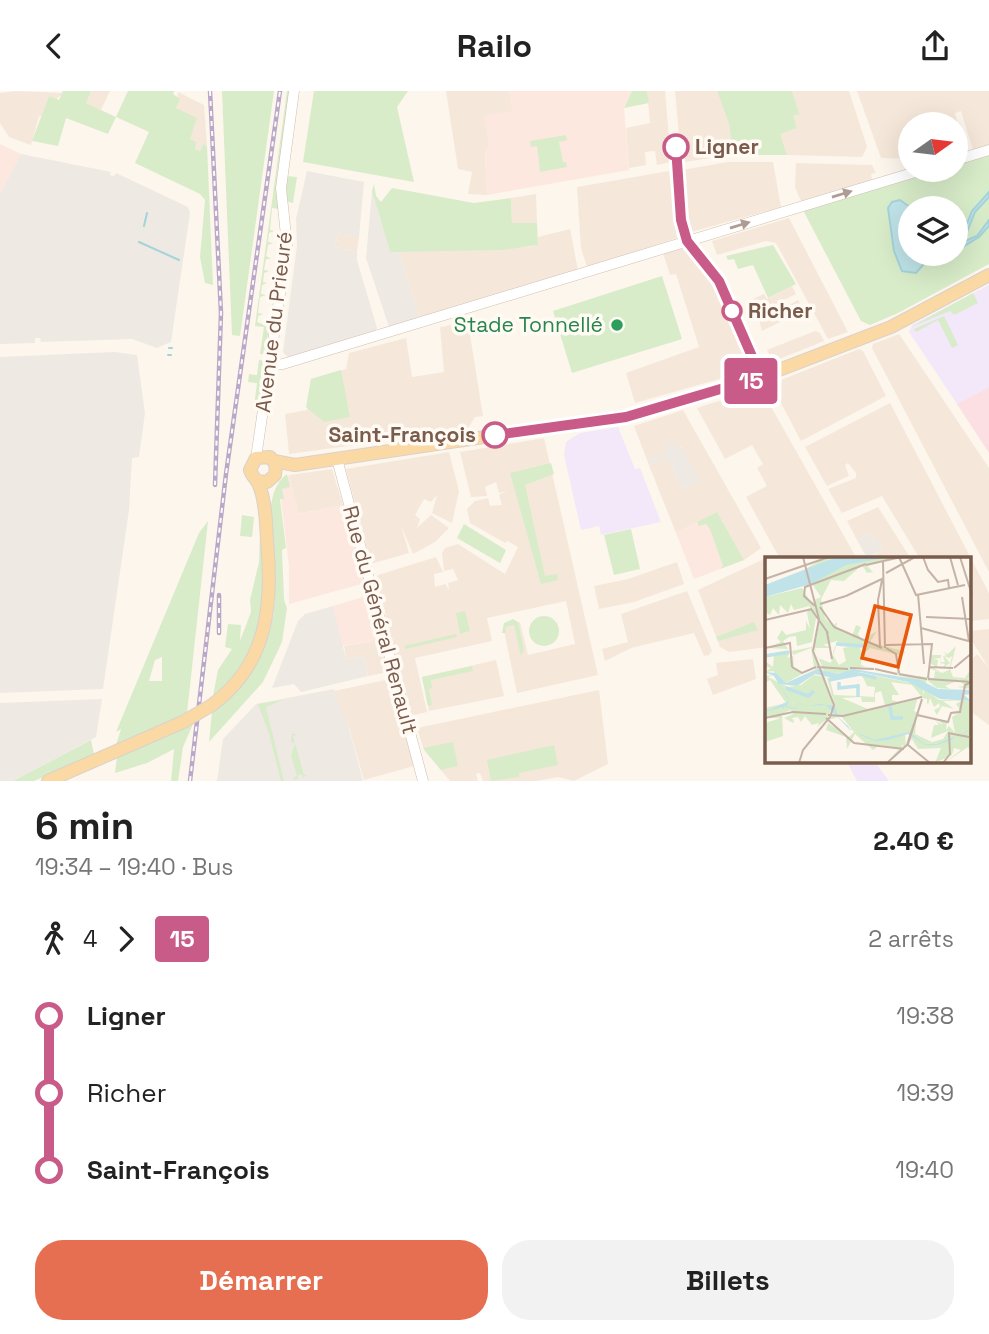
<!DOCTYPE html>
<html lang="fr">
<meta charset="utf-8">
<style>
:root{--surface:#fff;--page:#f2f2f2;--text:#222;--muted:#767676;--accent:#e76f51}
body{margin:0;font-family:"Space Grotesk",sans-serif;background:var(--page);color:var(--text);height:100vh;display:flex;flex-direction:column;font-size:26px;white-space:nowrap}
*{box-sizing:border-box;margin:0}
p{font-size:23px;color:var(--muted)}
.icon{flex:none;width:38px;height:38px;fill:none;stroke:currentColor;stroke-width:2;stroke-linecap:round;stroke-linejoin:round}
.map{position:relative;height:690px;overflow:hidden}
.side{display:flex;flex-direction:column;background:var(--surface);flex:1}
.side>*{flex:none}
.badge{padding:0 14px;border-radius:5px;font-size:24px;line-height:46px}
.needle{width:46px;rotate:76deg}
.tools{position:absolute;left:898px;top:21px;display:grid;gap:14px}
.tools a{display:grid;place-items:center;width:70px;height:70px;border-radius:50%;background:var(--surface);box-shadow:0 7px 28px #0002;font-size:35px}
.map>.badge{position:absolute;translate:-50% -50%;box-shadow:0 0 0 4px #fff}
.legs{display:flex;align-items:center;gap:10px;height:77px;padding:0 35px;font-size:23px}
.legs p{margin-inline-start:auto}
.summary{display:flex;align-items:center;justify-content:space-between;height:119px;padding:0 35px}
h1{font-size:38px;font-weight:700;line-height:52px}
.primary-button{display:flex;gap:14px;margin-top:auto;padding:14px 35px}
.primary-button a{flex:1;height:80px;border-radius:28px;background:var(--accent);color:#fff;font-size:28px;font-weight:700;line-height:80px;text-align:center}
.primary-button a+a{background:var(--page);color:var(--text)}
ul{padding:0 35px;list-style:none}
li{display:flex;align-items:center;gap:24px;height:77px;font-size:26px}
li i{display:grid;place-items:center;width:10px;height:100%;margin:0 9px;background:currentColor}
li i::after{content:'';width:18px;height:18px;margin:-9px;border:5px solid;border-radius:50%;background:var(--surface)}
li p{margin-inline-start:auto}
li:first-child i{background:linear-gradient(#0000 50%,currentColor 0)}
li:last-child i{background:linear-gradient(currentColor 50%,#0000 0)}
header{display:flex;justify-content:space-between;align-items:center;height:91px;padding:0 35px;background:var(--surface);font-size:32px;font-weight:700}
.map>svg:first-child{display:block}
.residential{fill:#f5e8da}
.commercial{fill:#fde8e0}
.industrial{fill:#efe9e4}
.education{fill:#f3e8fa}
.medical{fill:#fbdfe3}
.green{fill:#d8ecc9;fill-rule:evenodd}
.water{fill:#bfe3e8;stroke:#a5d3da;stroke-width:2}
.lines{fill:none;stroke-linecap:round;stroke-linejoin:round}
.stream{stroke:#a5d3da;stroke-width:2}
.minor-casing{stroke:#d1beb0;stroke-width:11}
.major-casing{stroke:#dad1cd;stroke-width:14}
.minor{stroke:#fff;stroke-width:10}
.major{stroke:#fbd9a5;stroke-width:12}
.rail-casing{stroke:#b9a8c9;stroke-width:4.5}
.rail{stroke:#fffaf3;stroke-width:2;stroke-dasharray:5;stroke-linecap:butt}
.major-bridge-casing{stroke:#dad1cd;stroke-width:14;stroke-linecap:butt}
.major-bridge{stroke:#fbd9a5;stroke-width:12}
.oneway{fill:#af9d94}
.line-1-casing{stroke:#fff;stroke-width:16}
.line-1{stroke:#c95b89;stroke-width:10}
.stop-1-dot{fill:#fff;stroke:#c95b89;stroke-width:3.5}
.leisure-dot{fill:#2e9e5b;stroke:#fffaf3;stroke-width:2.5}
.labels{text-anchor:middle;stroke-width:7;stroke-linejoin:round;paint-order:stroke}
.stop-label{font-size:21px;font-weight:bold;fill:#7a5c4d;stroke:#fffaf3;text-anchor:start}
.street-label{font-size:21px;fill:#7a5c4d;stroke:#fffaf3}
.leisure-label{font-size:21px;fill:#27864d;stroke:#fffaf3;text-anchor:end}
.inset-river{fill:none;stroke:#bfe3e8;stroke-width:3.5}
.inset-road{fill:none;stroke:#c5b3a7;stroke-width:2}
.view{fill:#e8590c;fill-opacity:0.15;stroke:#e8590c;stroke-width:3.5}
.inset-edge{fill:none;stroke:#7a5c4d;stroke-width:3.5}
</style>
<header><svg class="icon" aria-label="back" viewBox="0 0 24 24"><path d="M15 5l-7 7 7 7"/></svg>Railo<svg class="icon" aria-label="share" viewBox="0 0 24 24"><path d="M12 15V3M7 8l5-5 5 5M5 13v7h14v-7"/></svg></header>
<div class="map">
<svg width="989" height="690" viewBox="0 0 989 690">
<rect width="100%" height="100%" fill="#fdf6ec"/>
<!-- residential -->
<g class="residential">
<path d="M16,0L64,2L56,8L49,5L42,25H39L31,54L9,46L0,32V2Z"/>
<path d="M91,0H110L101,19L85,12Z"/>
<path d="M446,0H509L513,20L485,64L487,104L468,103L472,81L458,78Z"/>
<path d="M647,0H665L671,71L657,74L655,60L645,61L646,74L629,77L626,37L650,32Z"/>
<path d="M675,0H717L729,33L733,64L684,71L681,68Z"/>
<path d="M792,0H849L867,56L862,66L787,64L779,42L797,36L792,24H800Z"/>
<path d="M857,0H989V54L973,59L961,20L955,22L961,47L960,63L956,64V33H910V68L881,67Z"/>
<path d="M178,1L204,14L207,55L203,53L200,60L195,58L197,51L190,48L176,17Z"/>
<path d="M728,71H773L781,116L691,141L682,79Z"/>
<path d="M796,72L872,74L876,82L871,83L872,89L801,110L795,96Z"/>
<path d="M669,80L677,147L587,176L581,157L577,96Z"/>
<path d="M536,103L537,132L512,133L511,107Z"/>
<path d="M789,127L848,241L828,248L776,152L766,150L717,164L712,150Z"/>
<path d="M570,138L578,179L419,227L399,160L528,156L538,154V146Z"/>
<path d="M338,142L359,146L357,161L335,156Z"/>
<path d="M685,156L709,185L751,279L635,312L626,282L699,256L676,183L670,184L663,162Z"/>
<path d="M792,195L796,203L756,223L748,210L764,203L767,208Z"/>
<path d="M798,209L804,219L762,240L759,229Z"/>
<path d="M468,231L483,325L475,326L467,339L289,363L285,323L307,319L311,288L346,278L349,262L406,247L412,286L444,281L440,236Z"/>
<path d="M815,240L820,242L824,250L772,271L767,259Z"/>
<path d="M899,243L989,377V481L872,257L873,253Z"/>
<path d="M859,258L863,260L886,305L801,350L771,293Z"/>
<path d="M759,297L761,298L857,468H780L746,406L767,395L757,377L763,373L752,354L725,368L697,317Z"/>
<path d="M890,312L989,502V528L971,530L970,468H920L882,405L842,422L828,398L856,387V382L848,372L845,374L849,385L827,395L805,356Z"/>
<path d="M683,319L761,457L744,469L717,421L676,442L649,374L667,367L682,398L699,391L682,356L647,369L634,335Z"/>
<path d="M544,347L598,584L517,602L503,535L520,531L528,564L575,553L566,510L487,527L492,550L415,567L427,621L414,624L411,622L376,488L378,484L436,466L443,481L434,483L435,496L445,493L449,499L448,492L458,489L453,478L444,480L442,462L445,457L458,453L505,483L518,456L507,450L505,452L470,432L467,418L475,410L488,407L490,415L502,414L499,404L506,400L499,402L496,391L485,396L487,405L471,406L460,361Z"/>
<path d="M449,361L459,400L452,432L432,422L437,404L431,411L424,408L415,424L420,428L417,437L431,424L449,437L435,451L413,463L401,434L409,462L374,472L370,469L346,378Z"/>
<path d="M332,378L343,414L298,423L289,384Z"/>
<path d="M878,416L911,468H868L883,459L878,449L874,450L870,442L857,449L847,430Z"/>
<path d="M764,468L767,469V556L729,561L720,556L698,499Z"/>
<path d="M677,471L684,493L634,511L599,518L594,495L628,488Z"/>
<path d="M687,500L712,560L709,564L704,565L694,542L631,557L605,570L602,558L628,551L621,523Z"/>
<path d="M989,538V577L970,547V540Z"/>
<path d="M380,549L388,581L368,585L364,565L346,568L344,555Z"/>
<path d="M977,563L989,577V634L970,620V571Z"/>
<path d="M753,568L756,588L713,604L707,588L718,584L716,572Z"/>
<path d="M496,569L504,605L429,620L422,586Z"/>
<path d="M390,588L414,675L364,689L346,626L341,623L334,600Z"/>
<path d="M599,599L608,673L574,690L558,686L537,690H483L480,682L476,683L478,690H450L424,659L417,637Z"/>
</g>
<!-- commercial -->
<g class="commercial">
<path d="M509,0H632L624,16L629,79L487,104L485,63L489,55L484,25L512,20Z"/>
<path d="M0,53L21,63L0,103Z"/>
<path d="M289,384L299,423L343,414L365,492L289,513V475L280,399Z"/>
<path d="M717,421L744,469L694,488L676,442Z"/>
<path d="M363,506L370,514L380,549L342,555L333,515Z"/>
</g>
<!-- industrial -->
<g class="industrial">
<path d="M21,63L111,81L110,84L114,85L116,82L188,116L190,122L171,251L157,257L132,248L41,251L40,247H35V252L0,253V103Z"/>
<path d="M307,80L364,91L359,146L338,142L335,156L357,161V169L377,237L375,240L289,267L283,261L297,155L296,128Z"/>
<path d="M372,100L390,161L399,160L419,227L389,236L366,167Z"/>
<path d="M114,261L137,264L145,322L139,366L132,367L129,419L103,598L0,602V266Z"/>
<path d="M674,350L677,358L683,356L700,391L682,398L667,367L649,374L647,369L667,361L665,353Z"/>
<path d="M870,442L874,450L878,448L883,459L867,467L857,449Z"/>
<path d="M333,515L346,568L364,565L368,585L301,601L294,593L272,597L298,530L305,523Z"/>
<path d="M334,598L341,622L346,626L363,690H217L223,648L256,613Z"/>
<path d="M102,608L96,646L13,690H0V612Z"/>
</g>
<!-- education -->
<g class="education">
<path d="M989,194V296L957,313L909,241L912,234Z"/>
<path d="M618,336L635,378L640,377L661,431L601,444L599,435L581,439L564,364L566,351L580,342Z"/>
<path d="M847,671H875L889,690H857Z"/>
</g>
<!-- medical -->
<path class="medical" d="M989,296V362L957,313Z"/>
<!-- green -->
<g class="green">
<path d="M63,0H91L86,12L116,26L128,0H174L173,3L180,8L176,17L197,27L190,48L197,51L195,58L200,60L203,53L207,55L213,194L205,192L200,166L205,109L200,103L135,72L149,41L116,26L108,43L66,27L58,55L32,50L49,5L59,9Z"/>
<path d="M222,0H274L240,245L232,244Z"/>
<path d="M287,0H291L277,85L280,118L272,117L270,139L274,140L269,142L268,151L273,152L268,154L266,165L271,168H266L264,179L269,180L264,182L263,191L267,192L262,194L261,203L266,204L260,206L258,222L263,223L258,225L257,231L269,236L265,263H260L264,236L255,235Z"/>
<path d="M314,0H408L397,16L414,91L303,71Z"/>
<path d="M632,0H647L649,12L624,17Z"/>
<path d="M717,0H792L800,24H793L797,37L780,43L787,64H733L729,33Z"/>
<path d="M566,44L567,49L559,51L563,71H566L567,76L540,81L537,55L531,56L530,50Z"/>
<path d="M989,64V173L898,222L870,234L861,230L804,121L805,118L939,79H956V74ZM910,117H956V163H910Z"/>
<path d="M285,85L297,86L293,112L285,110Z"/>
<path d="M374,93L376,105L381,111L392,97L474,112L511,107L512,132H537L538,154L502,159L390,161L372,100Z"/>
<path d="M773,154L796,193L768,207L753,174L738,178L734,168L728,169L726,165Z"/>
<path d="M662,185L682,248L572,282L553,220Z"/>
<path d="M973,202L978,212L954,224L950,220L911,236Z"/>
<path d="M944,225L958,254L952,257L938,229L916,241L914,238Z"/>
<path d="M259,269L264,270L258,316H254L257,292L248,291L249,283L257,284Z"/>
<path d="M341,279L350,326L324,331L306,316L311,288Z"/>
<path d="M551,372L554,383L525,394L545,485L557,483L558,489L541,493L510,382Z"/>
<path d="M287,383L290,396L282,398L284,408H280L286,457L282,459L284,509L287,517L282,551L263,591L209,651L212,621C246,597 270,559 274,517C279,479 255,406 287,383Z"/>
<path d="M717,421L744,469L720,478L723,475L710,438L706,433L699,435L697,431Z"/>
<path d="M242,424L254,426L252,446L240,445Z"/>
<path d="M208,430L187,622L116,654L121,638L116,641L199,442ZM162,566V590H149L155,569Z"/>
<path d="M464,433L506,459L500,472L457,447Z"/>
<path d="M631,438L640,478L614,484L604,444Z"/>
<path d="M260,448C264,455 263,465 263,474C266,523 254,574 213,605L218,579L232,558L225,556L228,533L241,534L240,550L251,521L250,509L259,471Z"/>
<path d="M465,520L470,540L460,543L456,522Z"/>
<circle cx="544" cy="540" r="15"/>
<path d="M513,528L518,531L524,559L521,565L514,534L505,536L506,542H502L504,532Z"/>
<path d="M754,531L758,539L718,550L716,546Z"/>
<path d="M456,543L457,546L405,558L404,555Z"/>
<path d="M472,575L473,580L431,589L432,597L429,598L432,614L428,615L422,586Z"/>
<path d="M283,609L266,616L284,690H281L269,643L258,613Z"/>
<path d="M193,633L183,656L178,690H171L174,658L147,672L115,682L117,666Z"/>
<path d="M292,643H298L293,645L304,684L308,683L303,687L302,683L298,684V688L295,689L293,687L297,685L291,664L295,652L291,651Z"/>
<path d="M91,649L94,663L34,690H13Z"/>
<path d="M453,651L458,675L441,679L423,657Z"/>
<path d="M554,654L558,674L519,682V686L491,690L487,669Z"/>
</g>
<!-- water -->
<g class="water">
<path d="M989,101V106L975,121L963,151L977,145L989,129V135L979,146L956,160L972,120Z"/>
<path d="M900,109L911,117L910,163H924L923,174L916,182L902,180L894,160L888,117L892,111Z"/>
</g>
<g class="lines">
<!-- stream -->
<g class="stream">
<path d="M144,135L147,122"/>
<path d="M139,151L179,169"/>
<path d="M169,257H172"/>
<path d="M168,264H171"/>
</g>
<defs>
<g id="minor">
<path d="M956,69L989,59"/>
<path d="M270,274L283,273L922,79"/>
<path d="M256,367L287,154L281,97L294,0"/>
<path d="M337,368L423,690"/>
</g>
<g id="major">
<path d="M274,370L295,374L634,324L753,289L891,236L989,184"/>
<path d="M212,614C268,573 273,513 267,450C266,433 266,413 260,397C258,389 252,386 250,379L256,367L270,366L276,374L275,384L267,391L257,390"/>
<path d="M48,690L183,631"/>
</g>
</defs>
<!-- minor casing -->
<use href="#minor" class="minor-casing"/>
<!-- major casing -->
<use href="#major" class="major-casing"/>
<!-- minor -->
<use href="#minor" class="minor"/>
<!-- major -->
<use href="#major" class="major"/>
<defs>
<g id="rail">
<path d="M210,0L221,222L215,394"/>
<path d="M219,542V504"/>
<path d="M190,690L226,383L280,0"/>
</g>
</defs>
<!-- rail casing -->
<use href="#rail" class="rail-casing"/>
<!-- rail -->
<use href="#rail" class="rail"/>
<defs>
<path id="major-bridge" d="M183,631L212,614"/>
</defs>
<!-- major-bridge casing -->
<use href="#major-bridge" class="major-bridge-casing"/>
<!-- major-bridge -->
<use href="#major-bridge" class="major-bridge"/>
</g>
<!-- one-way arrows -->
<defs><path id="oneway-solid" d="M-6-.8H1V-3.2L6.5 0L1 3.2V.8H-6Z" transform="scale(1.75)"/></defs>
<g class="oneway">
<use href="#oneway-solid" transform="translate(842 103) rotate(-17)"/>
<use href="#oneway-solid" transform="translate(740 134) rotate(-17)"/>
</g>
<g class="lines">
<defs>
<path id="line-1" d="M495,344L626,326L761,286L719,190L687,150L681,129L676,56"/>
</defs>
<!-- line-1 casing -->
<use href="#line-1" class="line-1-casing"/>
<!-- line-1 -->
<use href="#line-1" class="line-1"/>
</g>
<!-- markers -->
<g class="stop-1-dot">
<circle cx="676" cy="56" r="12"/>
<circle cx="732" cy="220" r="9"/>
<circle cx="495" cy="344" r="12"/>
</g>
<circle class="leisure-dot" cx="617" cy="234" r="7"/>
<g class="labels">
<!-- stop labels -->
<g class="stop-label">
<text x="695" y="63">Ligner</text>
<text x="748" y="227">Richer</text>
<text x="476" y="351" text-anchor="end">Saint-François</text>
</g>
<!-- street labels -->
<g class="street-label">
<text transform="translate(274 231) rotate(-83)" y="7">Avenue du Prieuré</text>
<text transform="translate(380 529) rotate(75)" y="7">Rue du Général Renault</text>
</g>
<!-- leisure labels -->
<g class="leisure-label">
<text x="603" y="241">Stade Tonnellé</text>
</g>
</g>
<!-- overview -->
<g transform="translate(765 466)">
<rect width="206" height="206" fill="#fdf6ec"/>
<path d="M62,0H132L102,9L108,15L102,16L97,8L79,24L66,23L56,42L60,61L68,69L72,65L71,71L77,75L87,79L91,68L96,70L93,77L97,83L112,74L105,85L141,95L134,98L105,91L97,98L96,108L132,117L133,104L134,117L169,121L170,114L176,116L164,111L165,109L177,116L184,113L187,99L184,101L179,99L185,106L178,111L180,107L175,106V101L168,102L173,103L172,110L166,107V98H176L175,105H180L178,99L182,98L178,95L183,97L191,89L185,112L188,120L200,121L206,112V121L201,122H206L202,125L206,132L192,130L200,129L194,123L180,129L185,132L172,131L162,123L161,126L100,109L73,117L59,114L49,90L55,63L49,43L56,40L48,28L53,26L45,28L42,11ZM72,84L74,86L103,90L96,95L95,90L78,89L84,90L78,91L81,104L74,108L68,98L71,89L77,88L70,89L68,96L66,106L53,101L50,91H68L58,88ZM37,31L52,55L47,85L32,89L31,79L24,80L18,84L23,92L2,91L16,85L12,81L17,73L21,78L41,73V64L45,72L42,55L46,52L44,49L29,53L26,47L23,56L15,48L14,58L8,51L5,58L0,55V40ZM47,90L58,114L47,111L21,126L8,114L0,115L6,111L0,109V104L8,110L9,98L25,95L22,101L28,99L29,110L38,115L49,110L46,91L28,98L27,94ZM92,115L146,126L159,132L157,140L160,133L174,143L206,144V196L203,190L179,206L196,193L189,191L187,198L170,206L176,191L153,192L147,182L143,186L145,178L140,176L141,191L136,187L139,192L122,206H115L122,205L135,191L115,188L108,193L90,177L82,192L81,180L61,173L63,166L84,180L89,175L76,159L63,163L70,149L62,121ZM97,118L102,129L110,130L109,140L94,139L92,122L93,139L69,138L65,123ZM126,125L147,128L156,139L136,146L127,143V138H134ZM116,134L120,148L103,152L77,141L96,140L97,145H110V136ZM153,140L162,142V146L163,148L165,141L169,150L174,146L175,150L169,153L172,158L177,149L189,152L178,144H196L191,147L195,153L187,155L194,156L187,160L190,176L184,169L181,173L182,164L173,162L178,168L171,164L174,168H169L166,181L183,174L178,182L167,185L150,177L152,157L157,158L149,154ZM8,118L3,120L23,130L36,128L49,118L60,120L68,148L62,162L52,170L54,166L47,168L40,159L36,165L33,160L27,161L29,164L28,166L19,161L30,156L25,153L17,157L18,179L0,185V166L16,161H0V151L21,146L5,123L0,126V119Z" fill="#d8ecc9" fill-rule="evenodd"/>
<path d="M72,0H124L81,8L46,27L0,40V28ZM52,112L73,117L88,112L155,123L173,132L206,133V137L199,138L206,144L175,142L143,125L95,115L72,122L50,117L32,129L14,127L23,141L24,145L21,149L31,151L34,146L42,149L55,147L70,149L73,160L83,169L85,172L88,173L93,177L98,178L110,183L144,175L160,187H172L188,180L197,178L199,176L202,174L206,172L197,178L189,180L187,183L172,188H161L143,177L123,183L111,184L107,183L93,177L88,173H85L61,148L43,149L34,147L31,152L21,150L19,149V154L18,150L0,155L24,144L9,119L0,115L11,116L21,126Z" fill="#bfe3e8"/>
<path class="inset-river" d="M71,87L98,89M0,99L24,95M64,123L95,117L111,121M74,125V131L93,129V140M21,131L43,139L49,134M125,149L127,161H138"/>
<path class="inset-road" d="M134,0L151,38L200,28M158,0L163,13L173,25L183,23L184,31M185,0L193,28M195,0L207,38M118,4L120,91M101,8L136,0M121,16L150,0M0,22L64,0M153,37L159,107M81,39L119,21M197,40L204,84M55,47L81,39M50,49L39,39L40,30L101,7M55,50L69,70M46,52L63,76M161,60L207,62M0,63L47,52M69,70L117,91M156,71L207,85M62,75L67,102M121,88L167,87L163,121M115,90L113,43L117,23M0,91L25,86L27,110M121,91L131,97L134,116M27,110L37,116L51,110M52,110L83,112M164,110L188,111M85,111L109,112M189,111L207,96M110,112L132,117M134,117L162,122M163,122L207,125M63,158L78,159L157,140M0,161L28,155L61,157M61,161L89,186L139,192M183,176L204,180M143,188L165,206M34,206L38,193L65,160L69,148L48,94L54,62L38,0M122,206L143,187L157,142M122,206L142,188L152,158L183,165L186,156L195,155L200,128L207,125M178,206L185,197L184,177"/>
<path class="view" d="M110,49L146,58L133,110L97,101Z"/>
<rect width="206" height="206" class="inset-edge"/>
</g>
</svg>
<div class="tools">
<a><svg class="needle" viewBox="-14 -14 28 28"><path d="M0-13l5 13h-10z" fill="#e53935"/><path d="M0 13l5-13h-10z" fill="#767676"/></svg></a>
<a><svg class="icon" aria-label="layers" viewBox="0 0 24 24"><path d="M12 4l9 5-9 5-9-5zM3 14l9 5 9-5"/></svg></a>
</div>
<b class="badge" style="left:751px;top:290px;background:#c95b89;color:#fff">15</b>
</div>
<section class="side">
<div class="summary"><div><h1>6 min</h1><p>19:34 – 19:40 · Bus</p></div><b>2.40 €</b></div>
<div class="legs"><svg class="icon" aria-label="walk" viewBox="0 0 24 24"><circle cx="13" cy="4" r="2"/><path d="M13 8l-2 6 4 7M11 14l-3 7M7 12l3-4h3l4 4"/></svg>4<svg class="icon" aria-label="forward" viewBox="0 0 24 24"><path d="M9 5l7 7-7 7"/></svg><b class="badge" style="background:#c95b89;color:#fff">15</b><p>2 arrêts</p></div>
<ul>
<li><i style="color:#c95b89"></i><b>Ligner</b><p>19:38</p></li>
<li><i style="color:#c95b89"></i><span>Richer</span><p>19:39</p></li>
<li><i style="color:#c95b89"></i><b>Saint-François</b><p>19:40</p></li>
</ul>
<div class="primary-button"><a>Démarrer</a><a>Billets</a></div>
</section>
